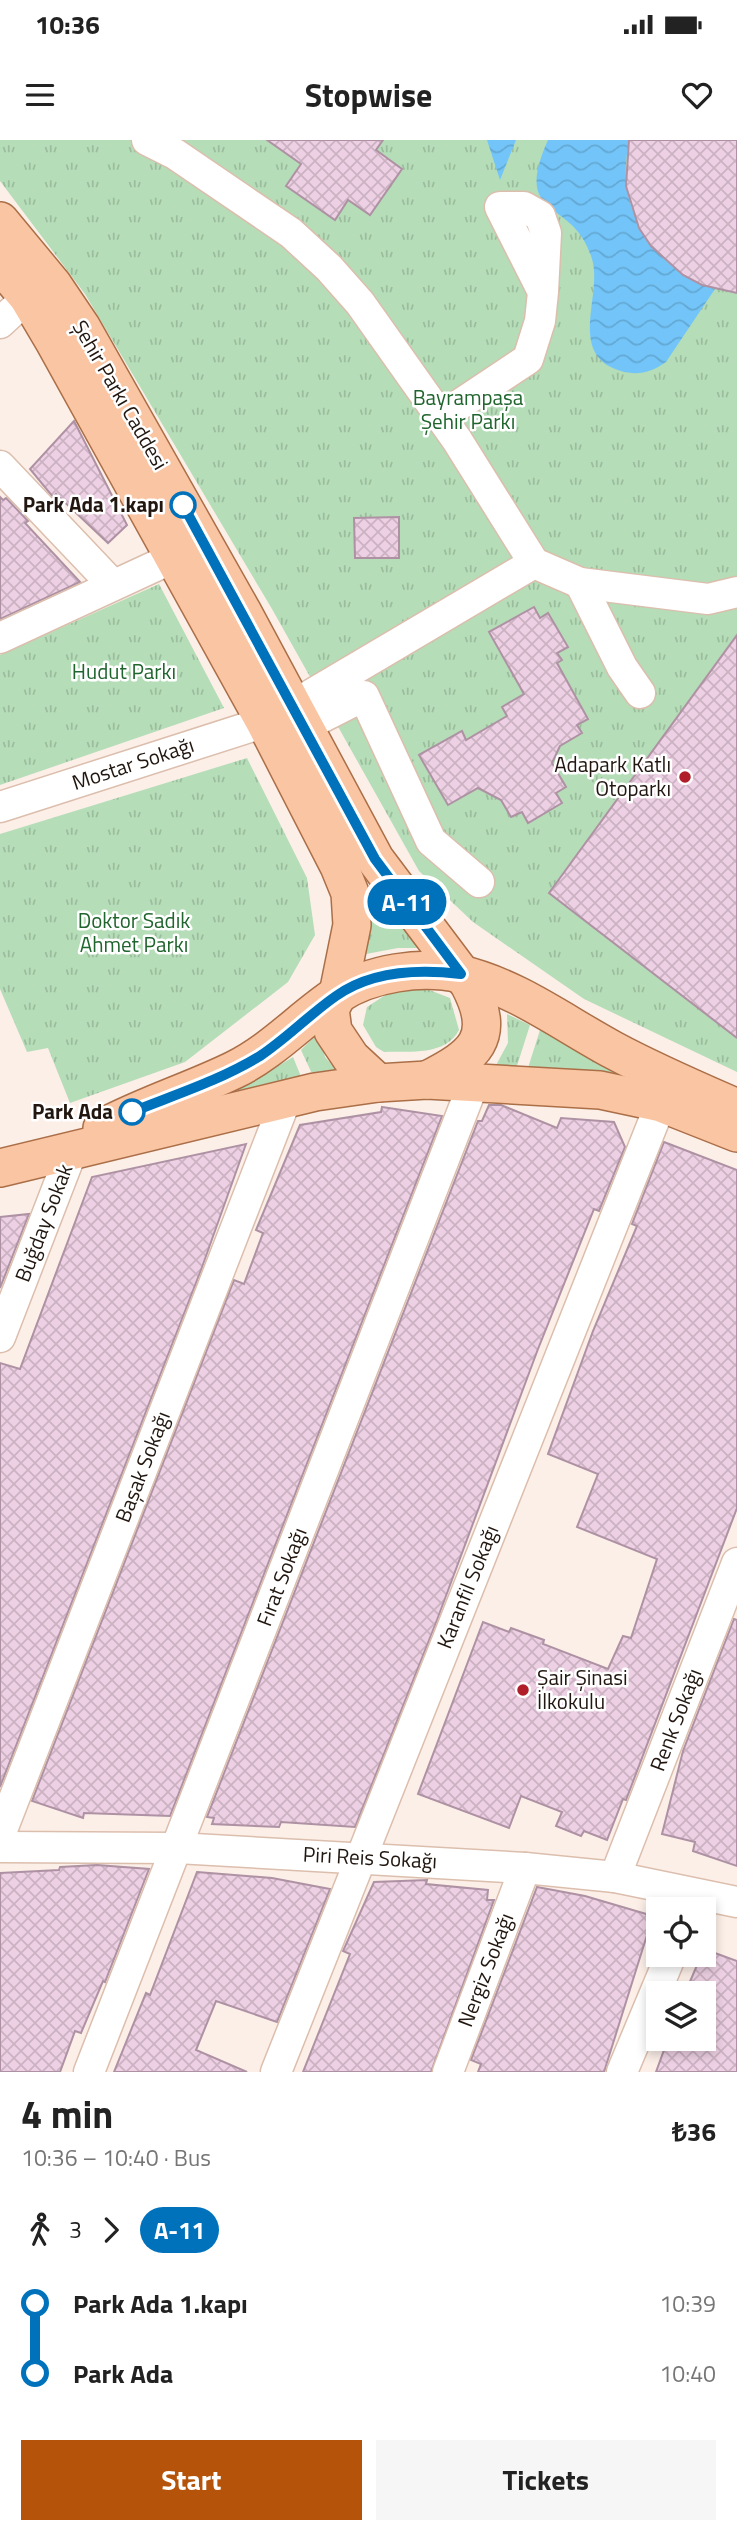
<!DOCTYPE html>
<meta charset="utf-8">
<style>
:root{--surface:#fff;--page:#f6f6f6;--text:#222;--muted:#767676;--accent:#b45309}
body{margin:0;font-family:"Titillium Web",sans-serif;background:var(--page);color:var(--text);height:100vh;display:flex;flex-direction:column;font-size:26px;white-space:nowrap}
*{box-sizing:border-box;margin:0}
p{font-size:23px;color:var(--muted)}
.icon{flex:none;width:38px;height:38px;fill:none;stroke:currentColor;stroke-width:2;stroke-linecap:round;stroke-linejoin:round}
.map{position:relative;height:1932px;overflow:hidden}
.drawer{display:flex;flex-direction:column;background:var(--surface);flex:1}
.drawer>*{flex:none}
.badge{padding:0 14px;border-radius:23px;font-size:24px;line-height:46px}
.buttons{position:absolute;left:646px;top:1757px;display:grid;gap:14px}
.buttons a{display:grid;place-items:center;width:70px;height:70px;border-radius:0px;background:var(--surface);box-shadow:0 4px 10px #0003;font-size:35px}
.map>.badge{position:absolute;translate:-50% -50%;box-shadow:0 0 0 4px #fff}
.legs{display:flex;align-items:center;gap:10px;height:77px;padding:0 21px;font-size:23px}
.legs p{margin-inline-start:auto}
.headline{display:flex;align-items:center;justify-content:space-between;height:119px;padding:0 21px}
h1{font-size:38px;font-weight:700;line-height:52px}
.cta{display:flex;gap:14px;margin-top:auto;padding:14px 21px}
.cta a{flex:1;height:80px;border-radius:0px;background:var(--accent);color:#fff;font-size:28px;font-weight:700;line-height:80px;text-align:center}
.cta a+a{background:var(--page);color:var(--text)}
ul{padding:0 21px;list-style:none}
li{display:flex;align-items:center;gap:24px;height:70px;font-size:26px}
li i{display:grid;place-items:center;width:10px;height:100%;margin:0 9px;background:currentColor}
li i::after{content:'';width:18px;height:18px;margin:-9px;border:5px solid;border-radius:50%;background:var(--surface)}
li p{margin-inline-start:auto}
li:first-child i{background:linear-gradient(#0000 50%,currentColor 0)}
li:last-child i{background:linear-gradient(currentColor 50%,#0000 0)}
.status{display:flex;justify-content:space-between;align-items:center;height:49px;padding:0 35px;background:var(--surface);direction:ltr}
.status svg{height:19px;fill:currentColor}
header{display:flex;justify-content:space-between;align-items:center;height:91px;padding:0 21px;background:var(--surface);font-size:32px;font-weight:700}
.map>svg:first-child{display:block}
.grass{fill:url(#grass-tufts)}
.water{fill:url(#water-waves)}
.building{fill:url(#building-cross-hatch);stroke:#ae92a4;stroke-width:2}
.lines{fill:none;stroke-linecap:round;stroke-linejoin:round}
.minor-casing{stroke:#dcbead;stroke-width:33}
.major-casing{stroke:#ab6f48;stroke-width:40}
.minor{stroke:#fff;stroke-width:30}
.major{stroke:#fac5a3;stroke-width:37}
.line-1-casing{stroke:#fff;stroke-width:16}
.line-1{stroke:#0072bc;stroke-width:10}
.stop-1-dot{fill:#fff;stroke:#0072bc;stroke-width:3.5}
.poi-dot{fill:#b01e2a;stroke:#fff;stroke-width:2.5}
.labels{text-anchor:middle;stroke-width:5;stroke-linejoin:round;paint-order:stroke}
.street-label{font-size:21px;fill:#211710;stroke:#fff}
.park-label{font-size:21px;fill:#20652e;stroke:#fff}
.stop-label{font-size:21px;font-weight:bold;fill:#211710;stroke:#fff;text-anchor:end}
.poi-label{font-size:21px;fill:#211710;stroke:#fff;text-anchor:end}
</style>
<div class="status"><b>10:36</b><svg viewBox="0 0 49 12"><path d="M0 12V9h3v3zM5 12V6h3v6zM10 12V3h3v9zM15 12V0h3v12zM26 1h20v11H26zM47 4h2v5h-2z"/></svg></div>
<header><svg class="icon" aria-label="menu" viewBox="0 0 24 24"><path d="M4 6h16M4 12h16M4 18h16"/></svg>Stopwise<svg class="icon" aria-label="heart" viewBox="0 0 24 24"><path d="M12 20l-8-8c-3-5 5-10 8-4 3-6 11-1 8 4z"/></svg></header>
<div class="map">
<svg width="737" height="1932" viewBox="0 0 737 1932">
<defs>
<pattern id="grass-tufts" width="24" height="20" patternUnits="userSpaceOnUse" patternTransform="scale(1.75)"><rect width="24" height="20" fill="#b5ddb8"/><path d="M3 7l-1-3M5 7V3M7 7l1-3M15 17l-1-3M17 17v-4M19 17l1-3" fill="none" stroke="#9bbd9d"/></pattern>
<pattern id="water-waves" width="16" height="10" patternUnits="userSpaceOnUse" patternTransform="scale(1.75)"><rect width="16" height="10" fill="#73c5f9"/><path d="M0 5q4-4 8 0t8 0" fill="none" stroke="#63a8d4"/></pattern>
<pattern id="building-cross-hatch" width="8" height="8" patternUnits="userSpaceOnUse" patternTransform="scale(1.75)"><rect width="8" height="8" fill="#edd0e3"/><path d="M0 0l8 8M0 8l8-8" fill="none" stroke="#cbb2c2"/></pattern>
</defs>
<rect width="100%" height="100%" fill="#fcefe8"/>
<!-- grass -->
<g class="grass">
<path d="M0,0H737V932L584,859L473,782L419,731L272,469L85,154L0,41Z"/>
<path d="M159,444L224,568L0,645V515Z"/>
<path d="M247,618L307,738L315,795L288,842L185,922L70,963L48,908L27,912L0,849V694Z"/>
<path d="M390,769L418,808H398L366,814L369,776Z"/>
<path d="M419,846L450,858L459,890C446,916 410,911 384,912L376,907L363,885L367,867L396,848Z"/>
<path d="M507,874L530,885L516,929L495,927L508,903Z"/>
<path d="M540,890L589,917L638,938L527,931Z"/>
<path d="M319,892L325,917L339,933L314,938L301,910Z"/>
<path d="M293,917L302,939L208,959L260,937Z"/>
</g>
<!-- water -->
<g class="water">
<path d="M487,0H516L500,40Z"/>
<path d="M548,0H630C612,64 653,130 715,149L666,222C652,232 638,236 621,231C566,215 603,156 592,119C574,56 511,83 548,0Z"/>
</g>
<!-- building -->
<g class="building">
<path d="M267,0H383L376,10L402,29L370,75L348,60L335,80L286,46L301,24Z"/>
<path d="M629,0H737V153L702,145L683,135L651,106L639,88L626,46Z"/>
<path d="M74,281L127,385L108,403L56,354L53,357L30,329Z"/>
<path d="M0,357L3,360L6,358L28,381L25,383L80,442L0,479Z"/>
<path d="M399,377V418H355L354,378Z"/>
<path d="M534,467L540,478L548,473L568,507L557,513L562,520L557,523L588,579L577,585L582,593L560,606L552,623L566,647L556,653L562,663L528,683L522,672L511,677L501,660L478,648L448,665L419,615L462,591L466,600L507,576L502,567L524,554L489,492Z"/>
<path d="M737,495V898L549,753Z"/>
<path d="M489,965H501L557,988L561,978L614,982L625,1007L599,1071L594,1069L538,1209L437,1480L355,1687L281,1682L279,1687L212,1684L214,1678L207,1677L478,981H482Z"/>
<path d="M382,967L442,976L170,1676L84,1673L83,1678L32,1661L234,1140L244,1144L263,1093L256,1090L300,985L381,972Z"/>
<path d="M664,1002L737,1030V1368L626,1660L623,1659L607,1700L584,1691L581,1696L556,1686L562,1672L521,1656L509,1688L418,1654L483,1482L509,1492L511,1488L544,1500L543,1504L608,1529L623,1496L631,1498L657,1419L577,1387L598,1334L548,1314L593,1191L637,1086L632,1084Z"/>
<path d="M246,1004L201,1130L0,1647V1223L20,1229L92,1037Z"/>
<path d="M29,1074L0,1148V1077Z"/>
<path d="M734,1479L737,1480V1726L693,1711L695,1702L662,1694L683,1611Z"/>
<path d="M97,1725L149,1729L105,1842L103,1841L81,1893L75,1891L60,1932H0V1733L59,1730L60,1727Z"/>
<path d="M197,1732L272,1738L330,1749L277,1882L216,1861L196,1910L247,1932H114L146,1853L150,1855Z"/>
<path d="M427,1740L426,1744L488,1750L487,1760H494L431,1932H303L350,1814L343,1811L374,1742Z"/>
<path d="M537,1747L585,1756L653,1776L604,1932H478L481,1924L471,1920Z"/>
<path d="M704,1809L737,1821V1932H656L668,1899H704V1853H685Z"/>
</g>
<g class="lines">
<defs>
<g id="minor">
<path d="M147,0L175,14L291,93L329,128L360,163L457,300L534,423L580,443L708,459L737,452"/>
<path d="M0,183L28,157"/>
<path d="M441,277L528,219L540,181L543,152L500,67H524L540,76L546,93L543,152"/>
<path d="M0,326L113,445"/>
<path d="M580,443L622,527L640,553"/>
<path d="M0,498L175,417"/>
<path d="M292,566L534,423"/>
<path d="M303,587L364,556L431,701L479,742"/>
<path d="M0,667L265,582"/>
<path d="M0,1197L73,1008"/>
<path d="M0,1695L286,959"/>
<path d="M0,1707L177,1708L525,1728L615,1737L737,1762"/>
<path d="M615,1737L737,1423"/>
<path d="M89,1932L474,942"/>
<path d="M276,1932L661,963"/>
<path d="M448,1932L525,1728"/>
<path d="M622,1932L671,1815"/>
</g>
<g id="major">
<path d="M0,81L53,145L82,188L242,471L375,719L469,844C498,899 474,916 427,940"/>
<path d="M0,124L28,157L54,201L265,582L339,726L350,753L352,785L338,854L330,869L333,891L351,918L378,943"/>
<path d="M102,988C145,965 191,951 234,930C273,911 301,879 337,855C370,833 422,825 460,834C516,847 563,883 613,910C650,930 689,947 728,964"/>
<path d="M0,1028L315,952L378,943L427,940L600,950L661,963L737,993"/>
</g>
</defs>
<!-- minor casing -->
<use href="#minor" class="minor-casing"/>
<!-- major casing -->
<use href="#major" class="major-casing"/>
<!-- minor -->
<use href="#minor" class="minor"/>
<!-- major -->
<use href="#major" class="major"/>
</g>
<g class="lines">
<defs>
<path id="line-1" d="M132,972C174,955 221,940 260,916C287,898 310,874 336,856C371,831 420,829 461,834L375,719L183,365"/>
</defs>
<!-- line-1 casing -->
<use href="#line-1" class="line-1-casing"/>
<!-- line-1 -->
<use href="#line-1" class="line-1"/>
</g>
<!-- markers -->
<g class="stop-1-dot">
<circle cx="183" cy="365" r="12"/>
<circle cx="132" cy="972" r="12"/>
</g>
<g class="poi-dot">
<circle cx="685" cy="637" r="7"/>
<circle cx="523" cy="1550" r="7"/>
</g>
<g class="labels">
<!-- street labels -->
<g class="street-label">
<text transform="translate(120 255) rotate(60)" y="7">Şehir Parkı Caddesi</text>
<text transform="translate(133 624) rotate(-18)" y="7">Mostar Sokağı</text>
<text transform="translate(44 1083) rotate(-69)" y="7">Buğday Sokak</text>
<text transform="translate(143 1327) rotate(-69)" y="7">Başak Sokağı</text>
<text transform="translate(282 1437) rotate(-69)" y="7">Fırat Sokağı</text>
<text transform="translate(468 1447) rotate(-68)" y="7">Karanfil Sokağı</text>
<text transform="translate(676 1580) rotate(-69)" y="7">Renk Sokağı</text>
<text transform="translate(370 1718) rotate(3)" y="7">Piri Reis Sokağı</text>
<text transform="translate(486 1830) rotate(-69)" y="7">Nergiz Sokağı</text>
</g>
<!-- park labels -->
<g class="park-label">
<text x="468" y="265">Bayrampaşa<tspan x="468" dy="24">Şehir Parkı</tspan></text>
<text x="124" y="539">Hudut Parkı</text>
<text x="134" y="788">Doktor Sadık<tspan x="134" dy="24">Ahmet Parkı</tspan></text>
</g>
<!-- stop labels -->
<g class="stop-label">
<text x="164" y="372">Park Ada 1.kapı</text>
<text x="113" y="979">Park Ada</text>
</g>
<!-- poi labels -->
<g class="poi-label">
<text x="671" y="632">Adapark Katlı<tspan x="671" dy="24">Otoparkı</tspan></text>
<text x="537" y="1545" text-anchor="start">Şair Şinasi<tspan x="537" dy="24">İlkokulu</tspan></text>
</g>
</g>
</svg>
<div class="buttons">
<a><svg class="icon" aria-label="locate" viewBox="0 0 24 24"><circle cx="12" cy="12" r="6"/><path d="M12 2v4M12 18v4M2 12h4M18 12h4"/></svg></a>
<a><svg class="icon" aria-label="layers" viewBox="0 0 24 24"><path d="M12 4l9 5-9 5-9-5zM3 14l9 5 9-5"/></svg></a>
</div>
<b class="badge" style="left:407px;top:762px;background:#0072bc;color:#fff">A-11</b>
</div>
<section class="drawer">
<div class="headline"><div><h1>4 min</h1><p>10:36 – 10:40 · Bus</p></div><b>₺36</b></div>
<div class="legs"><svg class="icon" aria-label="walk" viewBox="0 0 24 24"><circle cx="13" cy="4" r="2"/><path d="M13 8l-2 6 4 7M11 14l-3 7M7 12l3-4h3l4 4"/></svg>3<svg class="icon" aria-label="forward" viewBox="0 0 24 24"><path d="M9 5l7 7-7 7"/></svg><b class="badge" style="background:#0072bc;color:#fff">A-11</b></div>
<ul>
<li><i style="color:#0072bc"></i><b>Park Ada 1.kapı</b><p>10:39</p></li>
<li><i style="color:#0072bc"></i><b>Park Ada</b><p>10:40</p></li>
</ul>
<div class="cta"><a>Start</a><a>Tickets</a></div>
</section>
